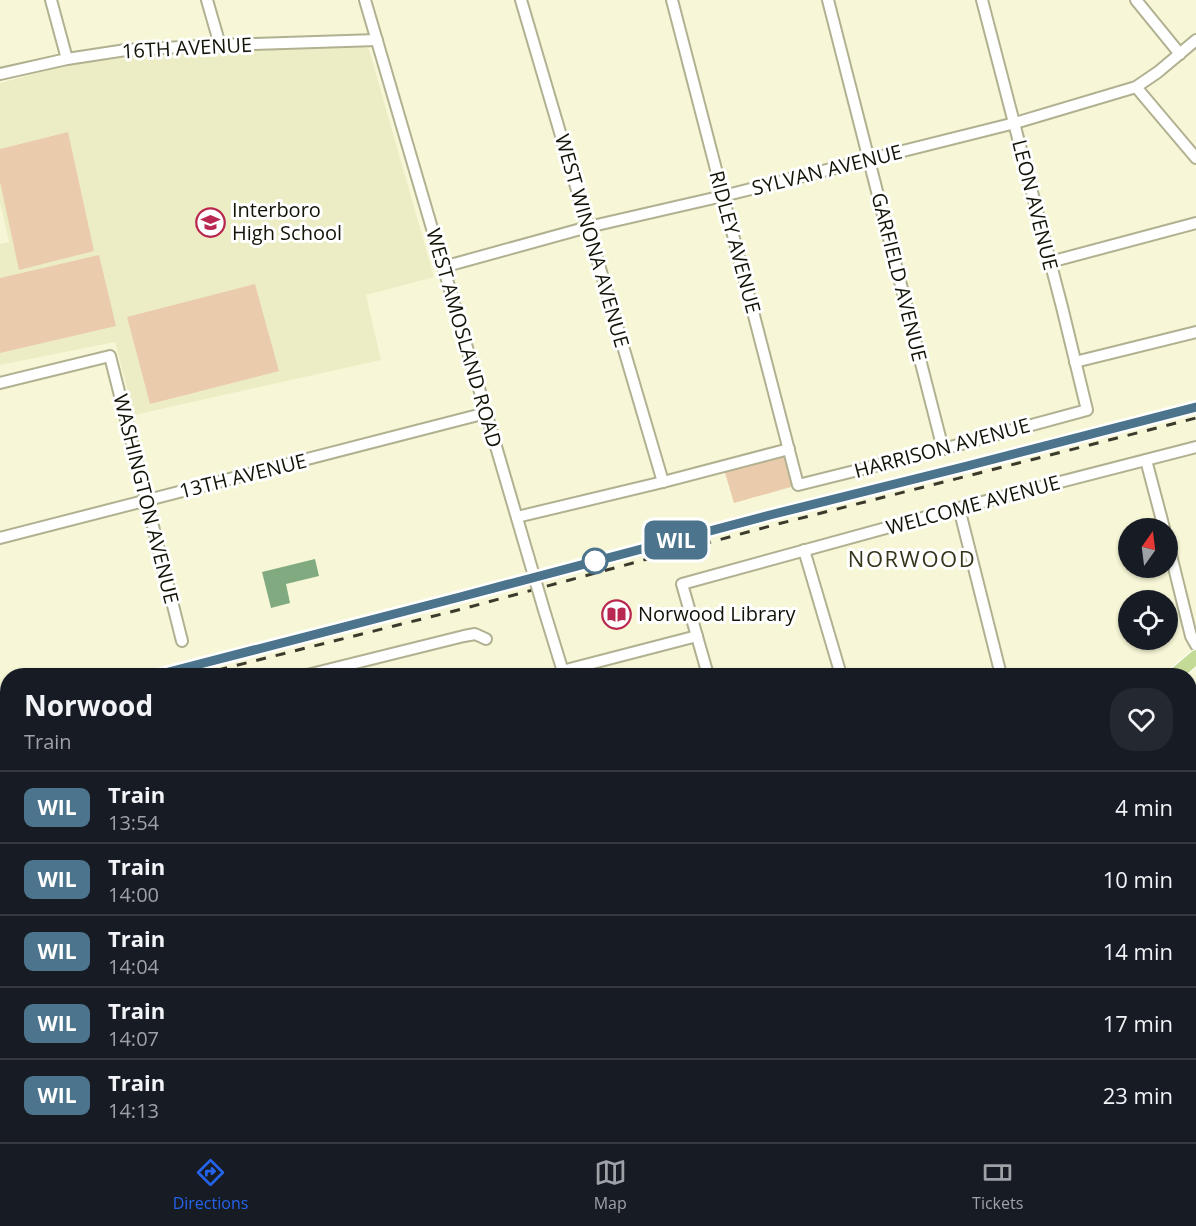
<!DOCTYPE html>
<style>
:root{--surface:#171b24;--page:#242831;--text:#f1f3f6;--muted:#9ea1a6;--line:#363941;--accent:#2563eb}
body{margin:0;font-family:"Open Sans",sans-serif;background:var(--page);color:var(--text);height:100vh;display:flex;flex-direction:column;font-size:22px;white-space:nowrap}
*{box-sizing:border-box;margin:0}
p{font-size:20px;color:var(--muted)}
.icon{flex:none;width:33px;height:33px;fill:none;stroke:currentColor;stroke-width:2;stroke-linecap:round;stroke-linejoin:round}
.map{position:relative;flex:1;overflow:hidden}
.drawer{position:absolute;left:0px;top:668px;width:1197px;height:476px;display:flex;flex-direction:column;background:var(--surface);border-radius:24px 24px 0 0;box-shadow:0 2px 4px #0004}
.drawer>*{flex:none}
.badge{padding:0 12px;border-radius:9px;font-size:21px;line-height:39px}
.needle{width:39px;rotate:14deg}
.tools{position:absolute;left:1118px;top:518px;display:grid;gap:12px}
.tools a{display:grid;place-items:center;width:60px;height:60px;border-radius:50%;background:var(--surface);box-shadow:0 2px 4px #0004;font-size:30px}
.map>.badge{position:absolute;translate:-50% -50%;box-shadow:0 0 0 3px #fff}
.round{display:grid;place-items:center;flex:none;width:63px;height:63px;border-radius:24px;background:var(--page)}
.overview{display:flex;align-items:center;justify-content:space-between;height:102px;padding:0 24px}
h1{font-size:28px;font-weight:700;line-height:45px}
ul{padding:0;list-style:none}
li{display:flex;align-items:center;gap:18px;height:72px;padding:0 24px;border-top:2px solid var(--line)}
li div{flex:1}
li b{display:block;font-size:22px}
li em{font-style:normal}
li .badge{min-width:66px;font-weight:700;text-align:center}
.tab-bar{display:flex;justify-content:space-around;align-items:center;height:84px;border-top:2px solid var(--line);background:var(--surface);font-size:16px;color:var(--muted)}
.tab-bar a{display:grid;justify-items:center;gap:3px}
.tab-bar .current{color:var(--accent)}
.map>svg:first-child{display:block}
.built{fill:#ededc5}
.green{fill:#eaccad}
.water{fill:#81aa81}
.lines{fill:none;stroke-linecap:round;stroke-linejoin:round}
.minor-casing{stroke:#b1b192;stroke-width:14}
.major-casing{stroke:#fff;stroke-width:16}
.minor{stroke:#fff;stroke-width:10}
.major{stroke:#c4db98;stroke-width:14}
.rail{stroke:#3b3a2c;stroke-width:3;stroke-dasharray:10 10;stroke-linecap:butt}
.minor-bridge-casing{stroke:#b1b192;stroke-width:14;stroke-linecap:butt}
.minor-bridge{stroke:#fff;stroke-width:10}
.line-casing{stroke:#fff;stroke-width:14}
.line{stroke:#4c748c;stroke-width:9}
.stop-dot{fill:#fff;stroke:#4c748c;stroke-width:3}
.labels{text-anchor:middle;stroke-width:6;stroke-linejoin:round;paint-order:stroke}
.street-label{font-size:20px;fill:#141308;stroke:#fff}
.poi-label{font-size:20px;fill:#141308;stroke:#fff;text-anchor:start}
.quarter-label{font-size:22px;letter-spacing:1.5px;fill:#36351b;stroke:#fff}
</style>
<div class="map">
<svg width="1196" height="1142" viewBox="0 0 1196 1142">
<rect width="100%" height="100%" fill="#f7f7d7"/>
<!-- built -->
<g class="built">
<path d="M359,46L369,49L434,277L366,295L381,360L134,415L115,342L0,365V244L9,242L0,202V83L67,65L143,56Z"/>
<path d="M7,1077L8,1136H45V1138L28,1142H0V1079Z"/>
</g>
<!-- green -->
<g class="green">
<path d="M68,132L94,251L19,270L0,182V149Z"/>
<path d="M99,255L116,326L0,353V278Z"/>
<path d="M255,284L279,371L150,404L127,317Z"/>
<path d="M789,449L798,485L734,503L723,466Z"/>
<path d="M854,1136H896L904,1142H857Z"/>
</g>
<!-- water -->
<path class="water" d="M315,559L319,576L286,584L290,603L271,608L262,572Z"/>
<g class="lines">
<defs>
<g id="minor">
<path d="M51,0L67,59"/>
<path d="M207,0L220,45"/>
<path d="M365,0L529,559"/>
<path d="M521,0L663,482"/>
<path d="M672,0L798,485L943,449L1087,410L1062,307L982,0"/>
<path d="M828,0L943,449"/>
<path d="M1136,0L1180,54"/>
<path d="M0,74L67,59L126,50L220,45L377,40"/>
<path d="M1136,87L1196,158"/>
<path d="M1050,262L1196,223"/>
<path d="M443,267L588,227L723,196L1015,123L1136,87L1158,72L1196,40"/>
<path d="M1075,362L1196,332"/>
<path d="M0,383L110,356L182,641"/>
<path d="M1146,460L1164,528"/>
<path d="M959,508L1001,675"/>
<path d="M517,517L663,482L789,449"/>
<path d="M0,538L486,413"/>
<path d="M1167,539L1191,636L1196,645"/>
<path d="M804,550L841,675"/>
<path d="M544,610L564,675"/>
<path d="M562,671L697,636"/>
<path d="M307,675L464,636L475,634L486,639"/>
<path d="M708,675L682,584L959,508L1196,447"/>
<path d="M0,753L8,751"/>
<path d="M0,908L8,906"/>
<path d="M1190,938L1196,932"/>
<path d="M0,1067L8,1065"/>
<path d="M850,1136L852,1142"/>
<path d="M903,1136L912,1142"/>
<path d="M1149,1136L1150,1142"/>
<path d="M293,1142L318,1136"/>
<path d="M956,1142L964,1136"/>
<path d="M1078,1142L1085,1136"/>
</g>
<g id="major">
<path d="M1175,675L1196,657"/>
<path d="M648,1142L655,1136"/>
</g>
</defs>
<!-- minor casing -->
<use href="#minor" class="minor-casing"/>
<!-- major casing -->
<use href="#major" class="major-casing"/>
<!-- minor -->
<use href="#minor" class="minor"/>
<!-- major -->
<use href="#major" class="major"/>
<!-- rail -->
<g class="rail">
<path d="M158,675L460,597L770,515L967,466L1196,407"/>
<path d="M198,675L462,609L774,525L1196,418"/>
<path d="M0,716L8,714"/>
<path d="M0,726L8,724"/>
</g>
<defs>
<path id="minor-bridge" d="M529,559L544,610"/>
</defs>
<!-- minor-bridge casing -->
<use href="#minor-bridge" class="minor-bridge-casing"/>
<!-- minor-bridge -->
<use href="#minor-bridge" class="minor-bridge"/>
</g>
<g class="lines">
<defs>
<path id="line" d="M157,675L460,597L770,515L967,466L1196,407"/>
</defs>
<!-- line casing -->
<use href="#line" class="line-casing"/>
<!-- line -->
<use href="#line" class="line"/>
</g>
<!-- icons -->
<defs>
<symbol id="school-ring" viewBox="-11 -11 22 22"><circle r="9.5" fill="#fff" stroke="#b92850" stroke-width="1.5"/><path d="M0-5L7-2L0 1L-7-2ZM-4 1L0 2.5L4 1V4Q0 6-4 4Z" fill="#b92850"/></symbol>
<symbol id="library-ring" viewBox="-11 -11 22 22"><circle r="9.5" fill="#fff" stroke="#b92850" stroke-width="1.5"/><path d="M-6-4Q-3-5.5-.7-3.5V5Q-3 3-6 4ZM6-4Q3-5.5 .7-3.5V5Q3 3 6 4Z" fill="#b92850"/></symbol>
</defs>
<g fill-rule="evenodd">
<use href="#school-ring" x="194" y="206" width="33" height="33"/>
<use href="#library-ring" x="600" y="598" width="33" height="33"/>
</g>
<!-- markers -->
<circle class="stop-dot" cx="595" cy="561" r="12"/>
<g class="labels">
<!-- street labels -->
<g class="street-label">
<text transform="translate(187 48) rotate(-3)" y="7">16TH AVENUE</text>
<text transform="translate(827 170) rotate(-14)" y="7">SYLVAN AVENUE</text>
<text transform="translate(1035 205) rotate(76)" y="7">LEON AVENUE</text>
<text transform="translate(592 241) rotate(74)" y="7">WEST WINONA AVENUE</text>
<text transform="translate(735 242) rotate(75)" y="7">RIDLEY AVENUE</text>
<text transform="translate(899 277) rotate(76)" y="7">GARFIELD AVENUE</text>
<text transform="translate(464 338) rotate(74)" y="7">WEST AMOSLAND ROAD</text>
<text transform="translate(942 448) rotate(-15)" y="7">HARRISON AVENUE</text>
<text transform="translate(243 476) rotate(-14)" y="7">13TH AVENUE</text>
<text transform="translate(146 499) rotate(76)" y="7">WASHINGTON AVENUE</text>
<text transform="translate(973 505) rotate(-15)" y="7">WELCOME AVENUE</text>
</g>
<!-- poi labels -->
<g class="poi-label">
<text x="232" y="217">Interboro<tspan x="232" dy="23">High School</tspan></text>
<text x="638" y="621">Norwood Library</text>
</g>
<!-- quarter labels -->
<g class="quarter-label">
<text x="912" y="567">NORWOOD</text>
</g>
</g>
</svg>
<div class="tools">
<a><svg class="needle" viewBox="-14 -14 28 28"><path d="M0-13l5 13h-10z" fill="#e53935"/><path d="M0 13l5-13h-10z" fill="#9ea1a6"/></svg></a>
<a><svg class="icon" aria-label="locate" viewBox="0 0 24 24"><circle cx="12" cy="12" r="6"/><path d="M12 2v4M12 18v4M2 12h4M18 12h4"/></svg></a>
</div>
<b class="badge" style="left:676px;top:540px;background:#4c748c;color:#fff">WIL</b>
<section class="drawer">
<div class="overview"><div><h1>Norwood</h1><p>Train</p></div><a class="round"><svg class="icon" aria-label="heart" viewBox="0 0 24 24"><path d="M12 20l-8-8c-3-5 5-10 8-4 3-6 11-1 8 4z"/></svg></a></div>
<ul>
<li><span class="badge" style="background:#4c748c;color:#fff">WIL</span><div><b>Train</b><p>13:54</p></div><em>4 min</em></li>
<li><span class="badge" style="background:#4c748c;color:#fff">WIL</span><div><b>Train</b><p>14:00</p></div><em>10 min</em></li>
<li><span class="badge" style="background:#4c748c;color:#fff">WIL</span><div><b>Train</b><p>14:04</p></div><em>14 min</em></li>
<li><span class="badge" style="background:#4c748c;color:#fff">WIL</span><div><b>Train</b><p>14:07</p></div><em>17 min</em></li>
<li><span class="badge" style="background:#4c748c;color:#fff">WIL</span><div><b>Train</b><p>14:13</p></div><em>23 min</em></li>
</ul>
</section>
</div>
<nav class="tab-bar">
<a class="current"><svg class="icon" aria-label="directions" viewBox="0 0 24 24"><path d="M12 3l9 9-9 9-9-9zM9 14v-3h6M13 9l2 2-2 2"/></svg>Directions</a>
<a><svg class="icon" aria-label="map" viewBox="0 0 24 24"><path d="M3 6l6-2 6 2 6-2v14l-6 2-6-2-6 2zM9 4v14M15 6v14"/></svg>Map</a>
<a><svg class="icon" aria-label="tickets" viewBox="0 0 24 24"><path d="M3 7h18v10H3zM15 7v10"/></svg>Tickets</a>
</nav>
